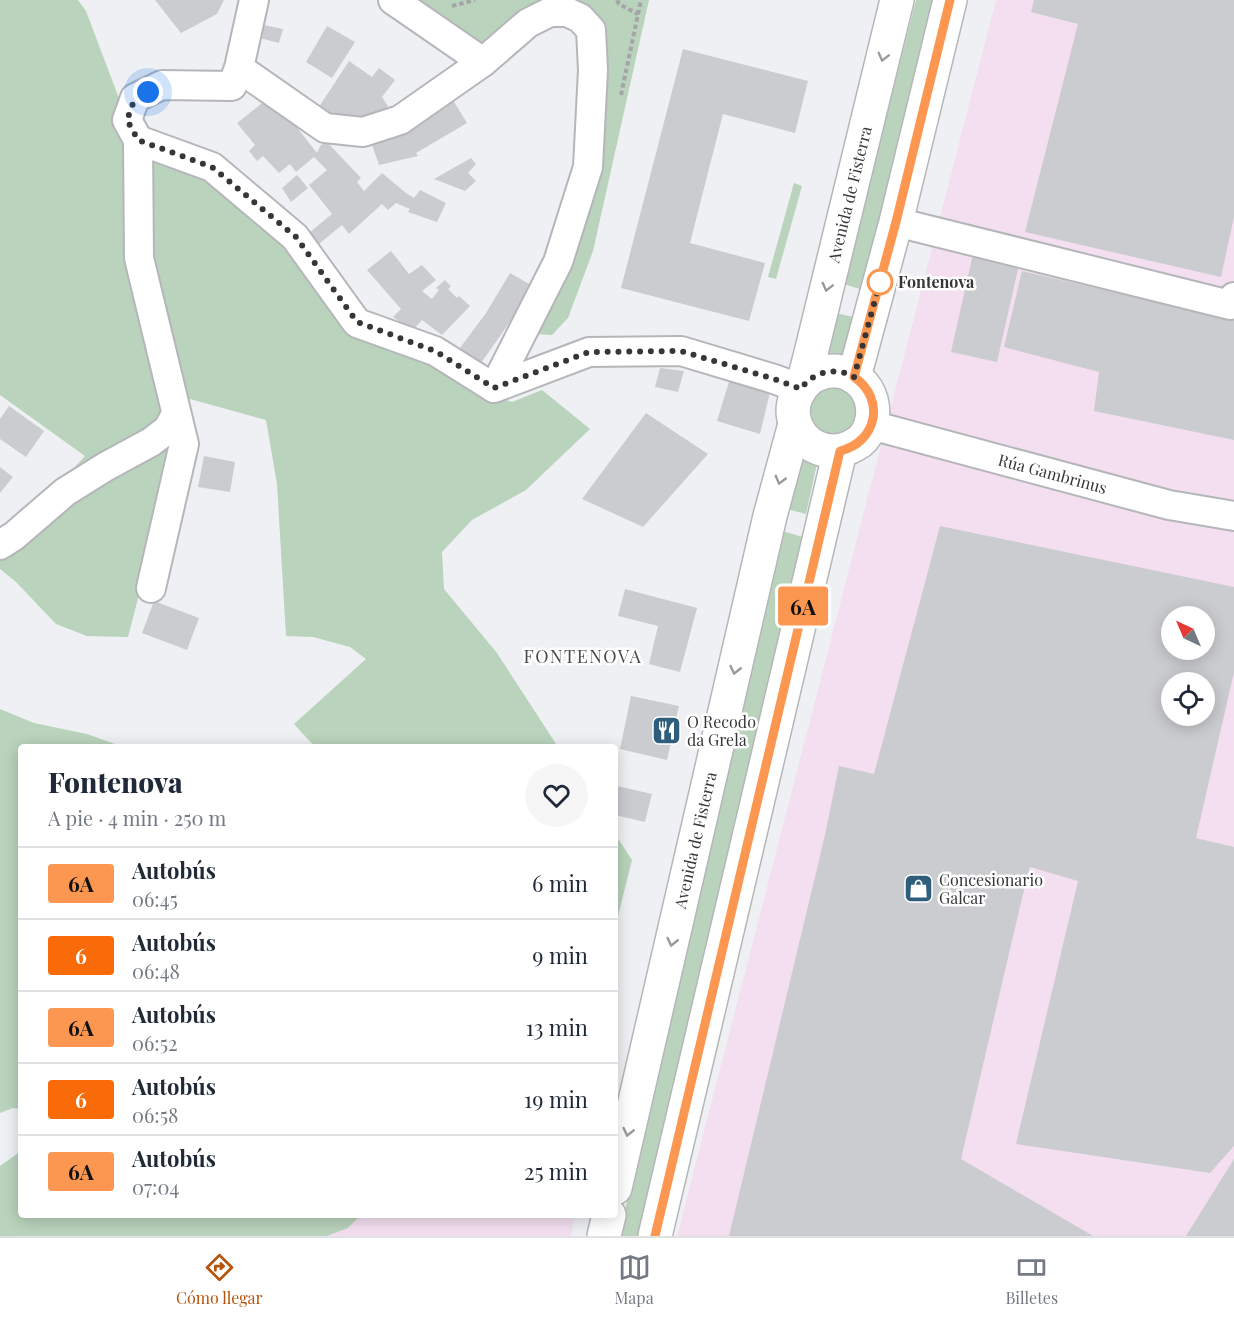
<!DOCTYPE html>
<html lang="es">
<meta charset="utf-8">
<style>
:root{--surface:#fff;--page:#f6f6f7;--text:#1f2937;--muted:#747a83;--line:#e0e1e3;--accent:#b45309}
body{margin:0;font-family:"Playfair Display",serif;background:var(--page);color:var(--text);height:100vh;display:flex;flex-direction:column;font-size:22px;white-space:nowrap}
*{box-sizing:border-box;margin:0}
p{font-size:20px;color:var(--muted)}
.icon{flex:none;width:33px;height:33px;fill:none;stroke:currentColor;stroke-width:2;stroke-linecap:round;stroke-linejoin:round}
.map{position:relative;flex:1;overflow:hidden}
.panel{position:absolute;left:18px;top:744px;width:600px;height:474px;display:flex;flex-direction:column;background:var(--surface);border-radius:6px;box-shadow:0 3px 15px #0003}
.panel>*{flex:none}
.badge{padding:0 12px;border-radius:4px;font-size:21px;line-height:39px}
.needle{width:39px;rotate:316deg}
.fabs{position:absolute;left:1161px;top:606px;display:grid;gap:12px}
.fabs a{display:grid;place-items:center;width:54px;height:54px;border-radius:50%;background:var(--surface);box-shadow:0 3px 15px #0003;font-size:30px}
.you{position:absolute;width:30px;height:30px;margin:-15px;border:4px solid #fff;border-radius:50%;background:#1a73e8;box-shadow:0 0 0 9px #1a73e833}
.map>.badge{position:absolute;translate:-50% -50%;box-shadow:0 0 0 3px #fff}
.round{display:grid;place-items:center;flex:none;width:63px;height:63px;border-radius:32px;background:var(--page)}
.overview{display:flex;align-items:center;justify-content:space-between;height:102px;padding:0 30px}
h1{font-size:28px;font-weight:800;line-height:45px}
ul{padding:0;list-style:none}
li{display:flex;align-items:center;gap:18px;height:72px;padding:0 30px;border-top:2px solid var(--line)}
li div{flex:1}
li b{display:block;font-size:22px}
li em{font-style:normal}
li .badge{min-width:66px;font-weight:700;text-align:center}
.dock{display:flex;justify-content:space-around;align-items:center;height:84px;border-top:2px solid var(--line);background:var(--surface);font-size:16px;color:var(--muted)}
.dock a{display:grid;justify-items:center;gap:3px}
.dock .selected{color:var(--accent)}
.map>svg:first-child{display:block}
.industrial{fill:#f3dff0;fill-rule:evenodd}
.green{fill:#b9d3bc}
.building{fill:#cbcccf;fill-rule:evenodd}
.lines{fill:none;stroke-linecap:round;stroke-linejoin:round}
.minor-casing{stroke:#b5b6b9;stroke-width:32}
.major-casing{stroke:#b5b6b9;stroke-width:36}
.path{stroke:#a4a5a7;stroke-width:4;stroke-dasharray:4.5 3;stroke-linecap:butt}
.minor{stroke:#fff;stroke-width:28}
.major{stroke:#fff;stroke-width:33}
.oneway{stroke:#9a9a9b}
.line-casing{stroke:#fff;stroke-width:14}
.line{stroke:#fc9751;stroke-width:9}
.walk{stroke:#353637;stroke-width:6;stroke-dasharray:0 10.8}
.stop-dot{fill:#fff;stroke:#fc9751;stroke-width:3}
.labels{text-anchor:middle;stroke-width:5;stroke-linejoin:round;paint-order:stroke}
.street-label{font-size:16px;fill:#353637;stroke:#fff}
.stop-label{font-size:16px;font-weight:bold;fill:#353637;stroke:#fff;text-anchor:start}
.poi-label{font-size:16px;fill:#353637;stroke:#fff;text-anchor:start}
.neighbourhood-label{font-size:18px;letter-spacing:1.5px;fill:#494a4c;stroke:#fff}
</style>
<div class="map">
<svg width="1234" height="1236" viewBox="0 0 1234 1236">
<rect width="100%" height="100%" fill="#eff0f3"/>
<!-- industrial -->
<g class="industrial">
<path d="M996,0H1234V1236H677ZM1172,616H1204V650H1172ZM1172,682H1204V716H1172Z"/>
<path d="M361,1215H575L571,1236H327L348,1228Z"/>
</g>
<!-- green -->
<g class="green">
<path d="M0,0H78L86,11L120,101L116,117L121,140L152,150L225,187L285,244L345,322L424,358L466,387L512,402L542,390L590,429L526,490L472,520L442,552L444,589L497,653L558,747H315L294,724L366,659L350,647L313,637L286,636L277,484L266,420L190,399L128,637L87,636L56,624L16,582L0,569V532L49,495L85,456L0,395Z"/>
<path d="M413,0H649L593,251L568,318L552,335L533,334L589,190L584,10L489,46L471,43Z"/>
<path d="M916,0H936L863,290L844,284Z"/>
<path d="M794,183L802,186L776,279L768,277Z"/>
<path d="M836,313L853,317L842,355L832,357L824,355Z"/>
<path d="M824,385L851,389L862,414L848,437L812,432L805,405Z"/>
<path d="M800,455L818,459L806,514L787,509Z"/>
<path d="M782,531L803,537L641,1236H619Z"/>
<path d="M0,709L34,723L87,734L115,744L119,747H21V1109L13,1108L0,1113Z"/>
<path d="M615,834L632,860L615,928Z"/>
<path d="M21,1151V1215H361L348,1228L327,1236H0V1166Z"/>
</g>
<!-- building -->
<g class="building">
<path d="M155,0H224L217,14L181,33Z"/>
<path d="M1034,0H1234V217L1221,277L1025,232L1078,24L1031,12Z"/>
<path d="M264,25L283,29L279,43L260,38Z"/>
<path d="M327,26L355,42L332,78L306,62Z"/>
<path d="M683,49L808,81L795,133L723,114L690,243L765,263L749,321L621,288Z"/>
<path d="M349,61L372,77L379,68L395,80L382,97L388,106L377,120L336,123L317,110Z"/>
<path d="M270,97L299,130L317,153L320,146L326,141L361,178L357,182L364,191L382,173L406,193L414,198L420,190L446,203L437,222L408,212L410,209L396,203L388,210L382,204L349,234L342,225L314,248L304,237L332,214L309,185L327,170L314,157L296,172L290,164L279,173L263,156L257,161L249,151L255,145L237,123Z"/>
<path d="M451,97L467,123L416,153L418,156L379,165L369,136Z"/>
<path d="M471,158L476,164L468,173L476,181L465,191L434,179Z"/>
<path d="M297,175L308,188L291,202L282,188Z"/>
<path d="M974,249L1020,260L997,362L951,352Z"/>
<path d="M391,251L409,274L422,265L436,280L422,291L432,299L439,290L436,288L445,280L451,286L448,289L457,298L459,296L470,306L442,335L422,320L412,331L393,317L401,309L367,270Z"/>
<path d="M1022,271L1234,320V440L1094,411L1099,372L1004,347Z"/>
<path d="M510,273L531,285L507,326L481,363L460,348L486,313Z"/>
<path d="M660,368L684,371L678,392L655,387Z"/>
<path d="M732,372L772,384L760,434L717,421Z"/>
<path d="M9,406L44,431L26,457L0,439V419Z"/>
<path d="M646,413L708,454L643,527L582,499Z"/>
<path d="M204,456L235,462L230,492L198,487Z"/>
<path d="M0,467L13,477L0,493Z"/>
<path d="M940,526L1234,587V672L1196,838L1234,847V1146L1210,1173L1016,1144L1078,881L1030,867L1022,898L961,1159L1093,1236H729L825,835L839,766L874,774ZM1172,616H1204V650H1172ZM1172,682H1204V716H1172Z"/>
<path d="M625,589L697,608L680,672L649,664L658,626L618,616Z"/>
<path d="M154,601L199,618L187,650L142,633Z"/>
<path d="M631,696L679,706L667,760L620,749Z"/>
<path d="M617,786L652,794L645,822L615,815V793Z"/>
<path d="M1234,1159V1236H1186Z"/>
</g>
<g class="lines">
<defs>
<g id="minor">
<path d="M254,0L239,68L325,128L363,132L400,120L483,62L528,23L550,12H567L580,18L591,30L593,70L588,167L558,262L494,388"/>
<path d="M393,0L483,62"/>
<path d="M138,140L212,167L295,237L357,323L435,351L494,388L589,352L681,351L774,379L801,389"/>
<path d="M896,222L1230,305L1234,297"/>
<path id="s1" d="M871,425L1169,505L1234,516"/>
<path d="M0,545L14,536L65,492L105,467L151,442L168,429L176,414"/>
<path d="M151,588L184,444L139,258L138,140L127,120L135,98L162,85L232,86L239,68"/>
</g>
<g id="major">
<path d="M854,377L896,222L950,0"/>
<path id="s2" d="M802,386C805,383 809,379 812,377C847,357 883,390 870,427C867,434 862,441 856,444C843,452 830,454 816,447C798,439 788,416 796,397C798,393 801,389 802,385C806,374 808,364 811,353L897,0"/>
<path id="s3" d="M615,1188L770,516L795,424"/>
<path d="M604,1236L609,1215"/>
<path d="M655,1236L840,451"/>
</g>
</defs>
<!-- minor casing -->
<use href="#minor" class="minor-casing"/>
<!-- major casing -->
<use href="#major" class="major-casing"/>
<!-- path -->
<g class="path">
<path d="M617,0L619,4L638,14"/>
<path d="M452,6L475,0"/>
<path d="M621,95L641,0"/>
</g>
<!-- minor -->
<use href="#minor" class="minor"/>
<!-- major -->
<use href="#major" class="major"/>
</g>
<!-- one-way arrows -->
<defs><path id="oneway-chevron" d="M-2-3.5L2.5 0L-2 3.5" fill="none" stroke-width="1.6" stroke-linecap="round" stroke-linejoin="round" transform="scale(1.5)"/></defs>
<g class="oneway">
<use href="#oneway-chevron" transform="translate(883 57) rotate(104)"/>
<use href="#oneway-chevron" transform="translate(827 287) rotate(104)"/>
<use href="#oneway-chevron" transform="translate(780 480) rotate(105)"/>
<use href="#oneway-chevron" transform="translate(735 670) rotate(103)"/>
<use href="#oneway-chevron" transform="translate(672 942) rotate(103)"/>
<use href="#oneway-chevron" transform="translate(628 1132) rotate(103)"/>
</g>
<g class="lines">
<defs>
<path id="line" d="M655,1236L840,451C877,442 886,399 854,377L896,222L950,0"/>
</defs>
<!-- line casing -->
<use href="#line" class="line-casing"/>
<!-- line -->
<use href="#line" class="line"/>
<!-- walk -->
<path class="walk" d="M148,92L135,98L127,120L138,140L212,167L296,237L357,322L435,351L494,388L589,352L681,351L774,379L801,389C812,372 836,366 854,377L880,282"/>
</g>
<!-- icons -->
<defs>
<symbol id="restaurant-square" viewBox="-11 -11 22 22"><rect x="-9" y="-9" width="18" height="18" rx="4" fill="#2f5e7d" stroke="#fff"/><path d="M-5-6h1v4h1v-4h1v4h1v-4h1v5L-1.5 .5V6h-2V.5L-5-1ZM5-6V6H3V1.5H1.5Q1.5-4 5-6Z" fill="#fff"/></symbol>
<symbol id="shop-square" viewBox="-11 -11 22 22"><rect x="-9" y="-9" width="18" height="18" rx="4" fill="#2f5e7d" stroke="#fff"/><path d="M-5-2.5h2.3a2.7 3.5 0 0 1 5.4 0H5L5.5 6h-11ZM-1.5-2.5h3a1.5 2.3 0 0 0-3 0Z" fill="#fff"/></symbol>
</defs>
<g fill-rule="evenodd">
<use href="#restaurant-square" x="650" y="714" width="33" height="33"/>
<use href="#shop-square" x="902" y="872" width="33" height="33"/>
</g>
<!-- markers -->
<circle class="stop-dot" cx="880" cy="282" r="12"/>
<g class="labels">
<!-- street labels -->
<g class="street-label">
<text dy="6" stroke="none"><textPath href="#s2" startOffset="448">Avenida de Fisterra</textPath></text>
<text dy="6" stroke="none"><textPath href="#s1" startOffset="188">Rúa Gambrinus</textPath></text>
<text dy="6" stroke="none"><textPath href="#s3" startOffset="357">Avenida de Fisterra</textPath></text>
</g>
<!-- stop labels -->
<g class="stop-label">
<text x="898" y="288">Fontenova</text>
</g>
<!-- poi labels -->
<g class="poi-label">
<text x="687" y="728">O Recodo<tspan x="687" dy="18">da Grela</tspan></text>
<text x="939" y="886">Concesionario<tspan x="939" dy="18">Galcar</tspan></text>
</g>
<!-- neighbourhood labels -->
<g class="neighbourhood-label">
<text x="583" y="663">FONTENOVA</text>
</g>
</g>
</svg>
<div class="fabs">
<a><svg class="needle" viewBox="-14 -14 28 28"><path d="M0-13l5 13h-10z" fill="#e53935"/><path d="M0 13l5-13h-10z" fill="#747a83"/></svg></a>
<a><svg class="icon" aria-label="locate" viewBox="0 0 24 24"><circle cx="12" cy="12" r="6"/><path d="M12 2v4M12 18v4M2 12h4M18 12h4"/></svg></a>
</div>
<div class="you" style="left:148px;top:92px"></div>
<b class="badge" style="left:803px;top:606px;background:#fc9751;color:#111">6A</b>
<section class="panel">
<div class="overview"><div><h1>Fontenova</h1><p>A pie · 4 min · 250 m</p></div><a class="round"><svg class="icon" aria-label="heart" viewBox="0 0 24 24"><path d="M12 20l-8-8c-3-5 5-10 8-4 3-6 11-1 8 4z"/></svg></a></div>
<ul>
<li><span class="badge" style="background:#fc9751;color:#111">6A</span><div><b>Autobús</b><p>06:45</p></div><em>6 min</em></li>
<li><span class="badge" style="background:#f96b09;color:#fff">6</span><div><b>Autobús</b><p>06:48</p></div><em>9 min</em></li>
<li><span class="badge" style="background:#fc9751;color:#111">6A</span><div><b>Autobús</b><p>06:52</p></div><em>13 min</em></li>
<li><span class="badge" style="background:#f96b09;color:#fff">6</span><div><b>Autobús</b><p>06:58</p></div><em>19 min</em></li>
<li><span class="badge" style="background:#fc9751;color:#111">6A</span><div><b>Autobús</b><p>07:04</p></div><em>25 min</em></li>
</ul>
</section>
</div>
<nav class="dock">
<a class="selected"><svg class="icon" aria-label="directions" viewBox="0 0 24 24"><path d="M12 3l9 9-9 9-9-9zM9 14v-3h6M13 9l2 2-2 2"/></svg>Cómo llegar</a>
<a><svg class="icon" aria-label="map" viewBox="0 0 24 24"><path d="M3 6l6-2 6 2 6-2v14l-6 2-6-2-6 2zM9 4v14M15 6v14"/></svg>Mapa</a>
<a><svg class="icon" aria-label="tickets" viewBox="0 0 24 24"><path d="M3 7h18v10H3zM15 7v10"/></svg>Billetes</a>
</nav>
